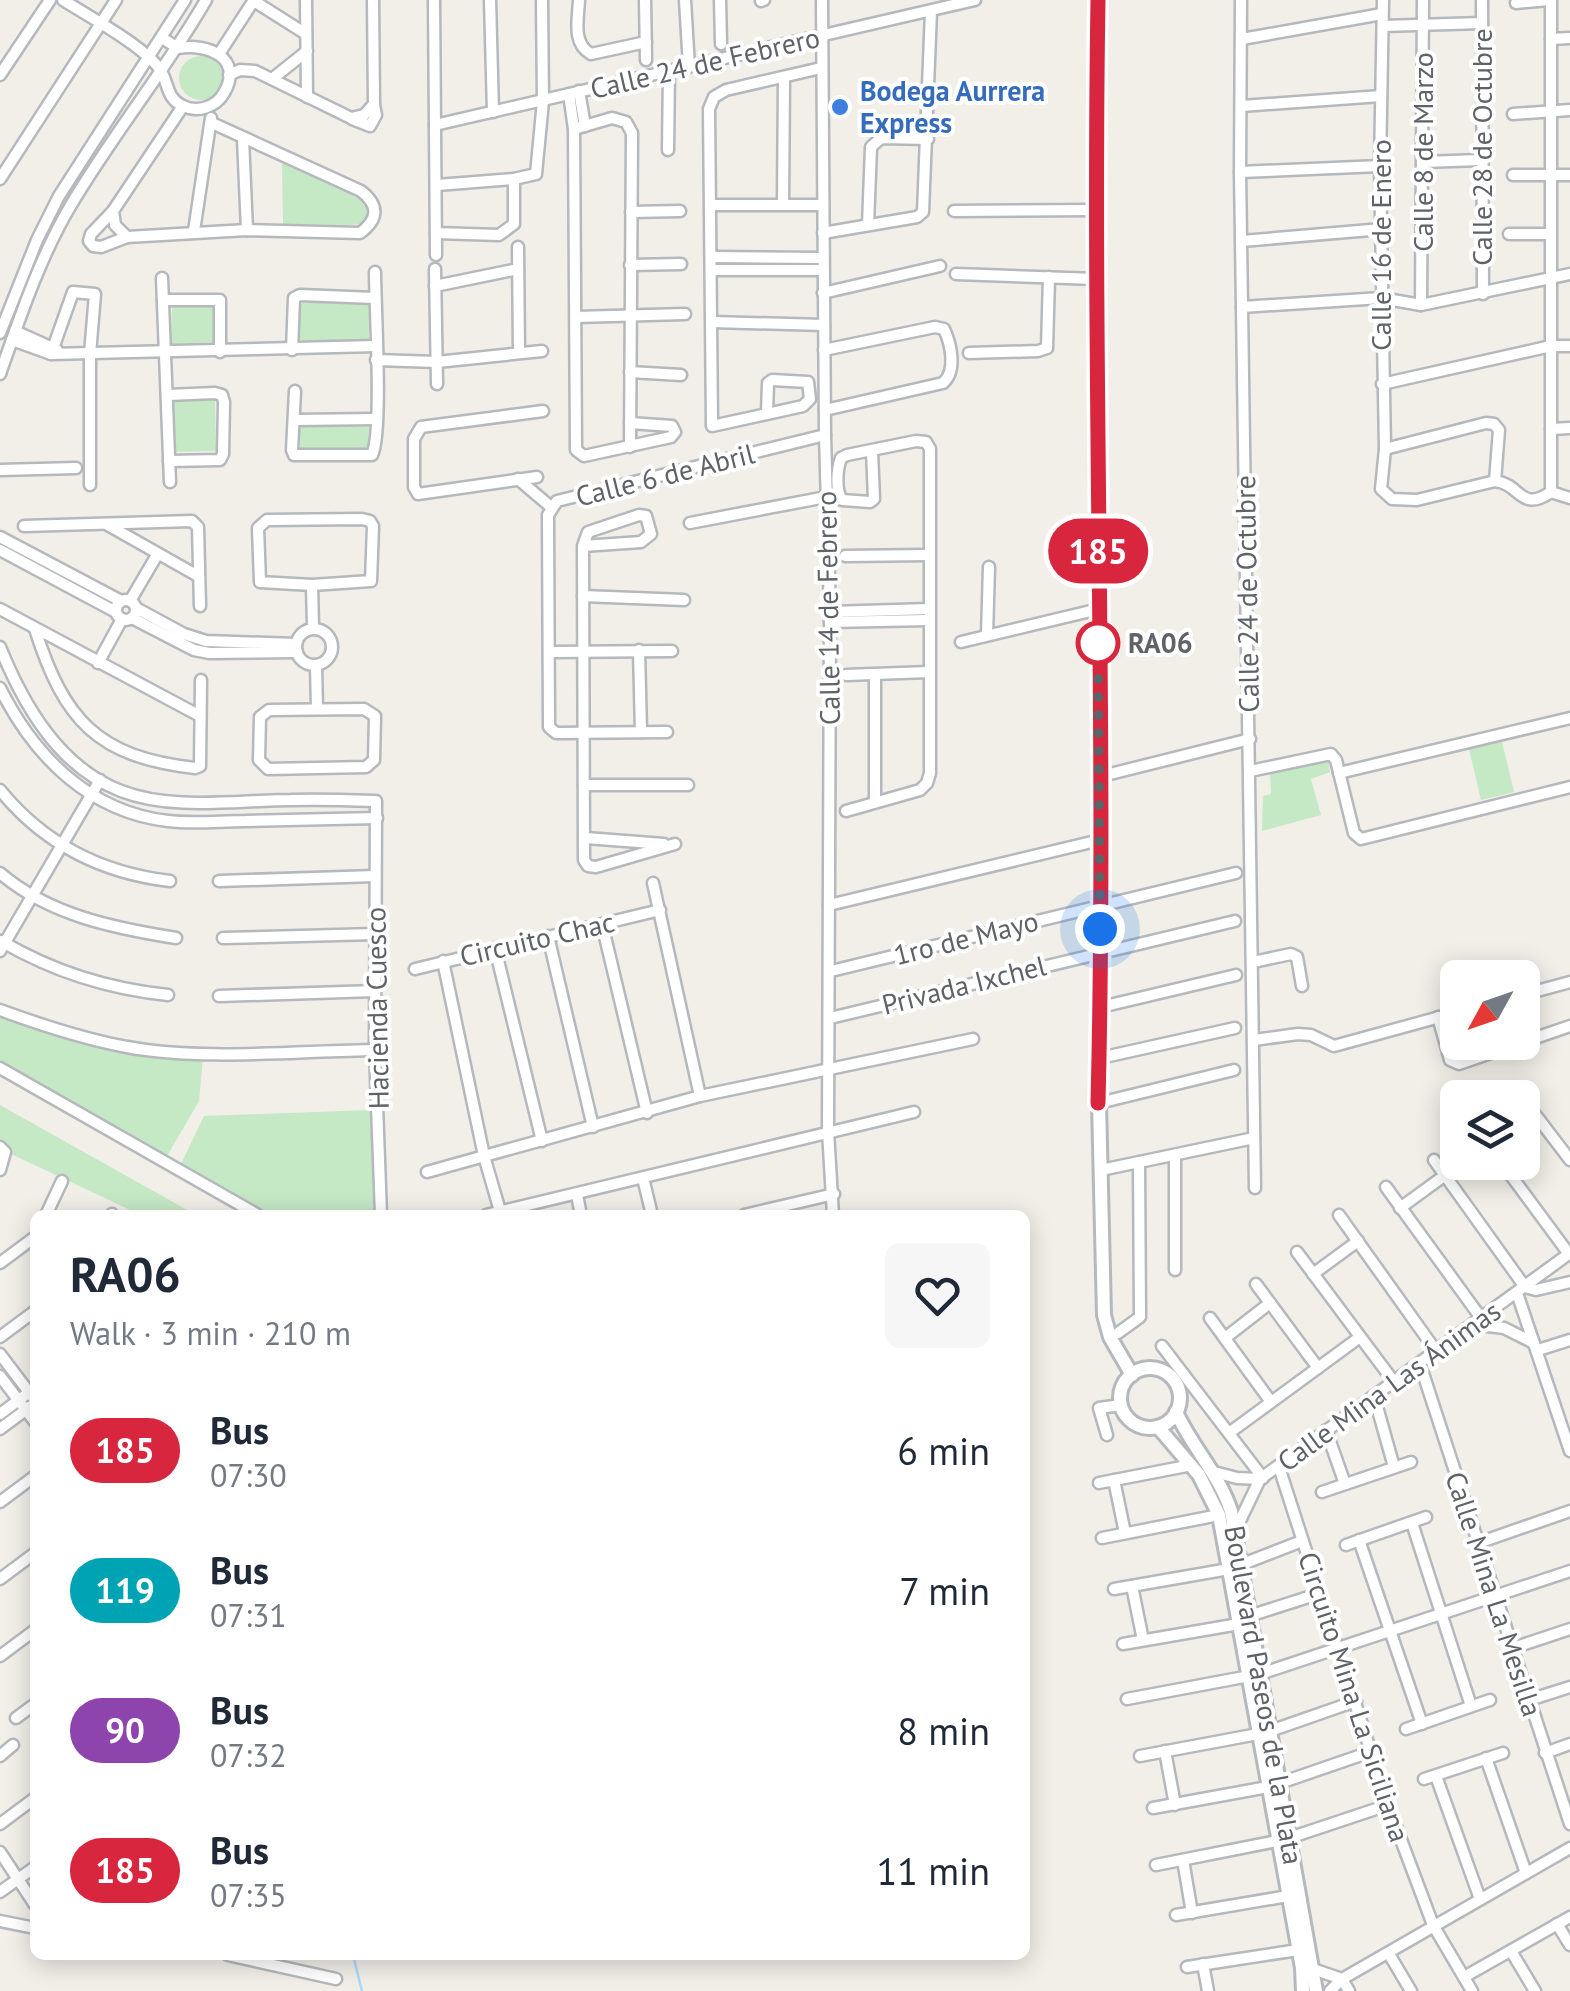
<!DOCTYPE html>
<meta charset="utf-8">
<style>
:root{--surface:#fff;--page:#f6f6f7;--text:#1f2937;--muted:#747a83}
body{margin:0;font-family:"PT Sans",sans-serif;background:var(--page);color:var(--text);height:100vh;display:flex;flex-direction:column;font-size:38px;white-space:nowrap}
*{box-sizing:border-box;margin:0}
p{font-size:32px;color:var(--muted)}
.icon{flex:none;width:55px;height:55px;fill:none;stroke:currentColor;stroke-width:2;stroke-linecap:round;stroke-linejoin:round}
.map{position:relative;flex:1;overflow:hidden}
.side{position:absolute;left:30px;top:1210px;width:1000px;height:750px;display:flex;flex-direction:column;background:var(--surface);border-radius:15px;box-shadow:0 5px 25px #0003}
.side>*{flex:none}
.badge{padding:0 20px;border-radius:32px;font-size:35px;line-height:65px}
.needle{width:65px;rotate:230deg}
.tools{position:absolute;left:1440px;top:960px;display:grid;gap:20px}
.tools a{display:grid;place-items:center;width:100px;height:100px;border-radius:15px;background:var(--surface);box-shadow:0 5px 25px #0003;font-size:50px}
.you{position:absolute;width:50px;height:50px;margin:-25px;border:8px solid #fff;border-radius:50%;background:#1a73e8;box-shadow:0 0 0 15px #1a73e833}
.map>.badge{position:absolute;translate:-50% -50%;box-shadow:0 0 0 5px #fff}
.round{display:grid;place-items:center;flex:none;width:105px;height:105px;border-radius:15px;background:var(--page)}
.headline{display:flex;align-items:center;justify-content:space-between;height:170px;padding:0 40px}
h1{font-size:48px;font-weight:700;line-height:75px}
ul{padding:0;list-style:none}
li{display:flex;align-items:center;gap:30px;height:140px;padding:0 40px}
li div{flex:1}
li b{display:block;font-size:38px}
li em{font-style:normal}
li .badge{min-width:110px;font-weight:700;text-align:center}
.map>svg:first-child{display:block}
.green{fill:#c5e8c5}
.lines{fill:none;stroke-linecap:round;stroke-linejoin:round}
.stream{stroke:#aadaff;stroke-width:2.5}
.minor-casing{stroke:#b5b8bc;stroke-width:15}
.tertiary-casing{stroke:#b5b8bc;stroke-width:18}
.minor{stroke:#fff;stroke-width:10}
.tertiary{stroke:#fff;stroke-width:12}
.line-casing{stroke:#fff;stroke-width:22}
.line{stroke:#d7263d;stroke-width:15}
.walk{stroke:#5f6368;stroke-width:10;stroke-dasharray:0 18}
.shop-dot{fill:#3f7fe0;stroke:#fff;stroke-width:4}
.stop-dot{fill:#fff;stroke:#d7263d;stroke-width:5}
.labels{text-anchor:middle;stroke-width:8;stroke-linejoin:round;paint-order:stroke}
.street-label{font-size:28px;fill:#5f6368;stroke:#fff}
.shop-label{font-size:28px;font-weight:bold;fill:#366cbe;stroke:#fff;text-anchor:start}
.stop-label{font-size:28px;font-weight:bold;fill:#5f6368;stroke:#fff;text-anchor:start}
</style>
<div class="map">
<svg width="1570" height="1991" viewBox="0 0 1570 1991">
<rect width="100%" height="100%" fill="#f1efe8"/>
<!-- green -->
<g class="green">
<circle cx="201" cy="78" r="22"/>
<path d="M282,163L361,196L369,207L367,220L362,224L351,225L283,224Z"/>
<path d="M370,301L369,340H297V303Z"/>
<path d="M217,304L216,342L171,344L172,306Z"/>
<path d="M215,398L216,451L172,452V399Z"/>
<path d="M369,425L368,450H300V426Z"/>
<path d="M1502,742L1514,792L1481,800L1469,749Z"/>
<path d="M1328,759L1330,772L1311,779L1321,815L1262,831L1263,796L1271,794L1270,773Z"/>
<path d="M0,1014C66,1045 131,1057 203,1058L199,1101L167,1156L0,1061Z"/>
<path d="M0,1105L196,1215H141L13,1155L0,1147Z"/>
<path d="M370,1110L376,1215H269L181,1164L204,1116Z"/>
</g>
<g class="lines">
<!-- stream -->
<path class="stream" d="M353,1955L362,1991"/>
<defs>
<g id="minor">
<path d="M63,0C88,16 142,45 159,68C169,81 165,98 183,106C198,113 216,107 224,93C244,58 208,43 178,48L162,38"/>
<path d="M306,0L307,97"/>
<path d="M434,0L436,255"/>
<path d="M490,0L493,112"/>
<path d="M579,0C578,20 572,44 591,54L646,42"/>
<path d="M645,0L646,60"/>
<path d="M685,0L689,67"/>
<path d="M720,0L721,44"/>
<path d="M822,0L825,435L830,612L828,1131L833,1215"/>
<path d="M1241,0L1240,172L1255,1188"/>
<path d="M1383,0L1380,166L1385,449L1381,489L1392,499L1417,500L1495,481C1521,484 1520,513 1551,492"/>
<path d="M1482,0L1483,294"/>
<path d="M1551,0V492"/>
<path d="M254,1L306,34"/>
<path d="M761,1L764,0"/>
<path d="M1516,3L1549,0"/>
<path d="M1383,26L1482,23"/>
<path d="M1242,39L1382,14"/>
<path d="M1551,39L1570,38"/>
<path d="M219,54L254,0"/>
<path d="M0,75L50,0"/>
<path d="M229,75L240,70L255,71L351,118L364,115L374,104L373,0"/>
<path d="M272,79L307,51"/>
<path d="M579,91L585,126"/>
<path d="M569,94L574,129L576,450L584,456L671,437L675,432L672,426L630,423"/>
<path d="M183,106L113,211L115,225L127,237L247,230L360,233C379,219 379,205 361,191L212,123"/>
<path d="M1242,106L1381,96"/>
<path d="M1513,114L1570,110"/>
<path d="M352,119L370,126L376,115L374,105"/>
<path d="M435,125L975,0"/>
<path d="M574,129L612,118L626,122L632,133L630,447"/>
<path d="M243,139L247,230"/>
<path d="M668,150L669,72"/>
<path d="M1423,162L1480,160"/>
<path d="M1240,172L1380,166"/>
<path d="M1513,175H1570"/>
<path d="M0,179L116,0"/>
<path d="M437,185L514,179L536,174L543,101L542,0"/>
<path d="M783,204L784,77"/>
<path d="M712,205H823"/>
<path d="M113,211L91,234L89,241L93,246L101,247L127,237"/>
<path d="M954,211L1096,210"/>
<path d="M631,212L680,211"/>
<path d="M868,225L871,147L881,138L928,139"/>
<path d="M194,231L211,118"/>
<path d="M436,233L499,235L514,224V179"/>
<path d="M823,233L917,217L923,212L931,11"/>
<path d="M1509,234H1549"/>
<path d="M1242,241L1382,229"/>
<path d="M518,247L519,352"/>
<path d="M712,257L823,258"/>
<path d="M630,265L681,264"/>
<path d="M435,269L437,384"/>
<path d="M712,270H823"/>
<path d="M956,274L1096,279"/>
<path d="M162,278L170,482"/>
<path d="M435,286L518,269"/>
<path d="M823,293L940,266"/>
<path d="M163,300H220V352"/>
<path d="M1421,305L1423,0"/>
<path d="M1242,307L1381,298L1421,305L1570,274"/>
<path d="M576,317L685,314"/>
<path d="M712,322L824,325"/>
<path d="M15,331L57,350"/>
<path d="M0,333L37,240L59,196L185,0"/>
<path d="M12,340L51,354L376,346"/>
<path d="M292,350L294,298L300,295L375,298"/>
<path d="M824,350L935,327L944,329C951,344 957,371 943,383L825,410"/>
<path d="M969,353L1038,351L1047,348L1049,277"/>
<path d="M51,354L73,292L95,294L90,354V485"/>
<path d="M376,360L437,362L542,351"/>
<path d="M630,372L681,375"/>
<path d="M0,374C20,317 40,257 71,205C113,134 165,71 206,0"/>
<path d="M1382,384L1551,346H1570"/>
<path d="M295,391L292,450L294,455H372C383,433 375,305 375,272"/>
<path d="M167,395L215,393L222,395L224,402L223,454L220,460L169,461"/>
<path d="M767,413L768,383L772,380L808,382L810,399L803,406L712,426L709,109L714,97L726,90L821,68"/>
<path d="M294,420L376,419"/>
<path d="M1551,429L1570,428"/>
<path d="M1385,449L1486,423L1494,424L1499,430L1495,481"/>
<path d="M0,470L76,468"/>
<path d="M537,477L418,494L414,487V439L421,427L543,411"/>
<path d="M518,479L551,507"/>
<path d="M1551,492L1570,498"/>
<path d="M362,519L370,521L373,526L371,581L312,585L260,582L258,528L267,520Z"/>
<path d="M690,523L826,497"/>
<path d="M106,524L198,576"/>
<path d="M24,526L192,521L198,527L200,606"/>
<path d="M0,537L121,601"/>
<path d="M583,546L641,542L651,534L646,516L639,515L588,532L583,546L584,860L588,866L596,867L675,844"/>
<path d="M0,550L116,612"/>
<path d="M845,556L928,555"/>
<path d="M312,585L313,628"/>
<path d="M583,596L684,600"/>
<circle cx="126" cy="610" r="10"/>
<path d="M130,601L157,555"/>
<path d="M136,608L184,634L206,641L296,644"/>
<path d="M0,609L200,716"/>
<path d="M830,612L929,609"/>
<path d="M132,618L194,650L209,653L297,652"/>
<path d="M830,622L928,620"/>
<circle cx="314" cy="647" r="18"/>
<path d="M35,629C64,720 97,757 195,768L200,766L201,680"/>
<path d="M987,635L989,567"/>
<path d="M961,642L1099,609"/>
<path d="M0,647C24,706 59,767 121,791C173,811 237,800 291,800C319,799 347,800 376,801L375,1050L381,1215"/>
<path d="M639,650L641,732"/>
<path d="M550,652L672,651"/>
<path d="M98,663L122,619"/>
<path d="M316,665L317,709"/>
<path d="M846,675L929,672"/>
<path d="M0,688C34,756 89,812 168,821C193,824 220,821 245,821C289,820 333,819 377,818"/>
<path d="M364,709L375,716L374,760L366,767L268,769L259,760L260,717L269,710Z"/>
<path d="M667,732L556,733L549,727L548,515L557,501L825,435"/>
<path d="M1250,771L1331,754L1336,760L1354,833L1361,839L1570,787"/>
<path d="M1339,773L1570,718"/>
<path d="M1098,777L1250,739"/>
<path d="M584,785H688"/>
<path d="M0,790C44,844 101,873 170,881"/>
<path d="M875,801V675"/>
<path d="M846,811L920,790L927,783L930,773V449L926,442L916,441L847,455L841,458C837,469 835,490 842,500L870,502L874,499L872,451"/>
<path d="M586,838L664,844"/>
<path d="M0,873C49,915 113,928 176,938"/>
<path d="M219,881L375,876"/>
<path d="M653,883L700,1096"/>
<path d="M829,905L1100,840"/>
<path d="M602,924L647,1113"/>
<path d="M548,936L593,1127"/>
<path d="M223,938L375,934"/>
<path d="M1,941C52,971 109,989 168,995"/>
<path d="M495,948L542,1141"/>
<path d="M0,951L100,780"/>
<path d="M443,961L484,1156L500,1211"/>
<path d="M1253,962L1291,954L1297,957L1302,986"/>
<path d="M415,969L660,910"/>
<path d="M831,971L1236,873"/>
<path d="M1522,995L1570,982"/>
<path d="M219,996L375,991"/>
<path d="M1101,1007L1236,975"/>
<path d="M0,1010C41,1025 83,1039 127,1047C201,1061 298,1051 375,1050"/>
<path d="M1438,1017L1450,1060L1459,1064L1570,1026"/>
<path d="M830,1018L1235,921"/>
<path d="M1254,1040L1298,1034L1311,1035L1334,1046L1458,1012"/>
<path d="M1100,1058L1235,1028"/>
<path d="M0,1068L258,1215"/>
<path d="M1515,1088L1570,1160"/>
<path d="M1099,1103L1234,1070"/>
<path d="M0,1147L5,1152L0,1170"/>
<path d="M1175,1155V1270"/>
<path d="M1434,1160L1525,1287L1536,1290L1570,1282"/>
<path d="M1501,1162L1569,1254"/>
<path d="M1101,1170L1254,1138"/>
<path d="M427,1172L700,1096L973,1039"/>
<path d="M643,1178L652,1215"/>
<path d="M1386,1187L1481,1318"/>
<path d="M577,1195L581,1215"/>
<path d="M1400,1208L1444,1176"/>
<path d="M46,1215L62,1181"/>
<path d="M111,1215L112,1214"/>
<path d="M486,1215L914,1112"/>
<path d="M744,1215L834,1194"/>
<path d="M1339,1215L1436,1351"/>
<path d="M1297,1252L1394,1382"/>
<path d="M0,1263L35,1237"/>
<path d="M1313,1274L1358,1241"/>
<path d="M1256,1284L1318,1368"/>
<path d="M1517,1293L1570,1451"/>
<path d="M1210,1318L1271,1402"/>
<path d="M1472,1324L1504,1328L1534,1343"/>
<path d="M1118,1333L1140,1317L1139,1162"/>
<path d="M0,1337L35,1311"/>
<path d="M1225,1338L1270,1303"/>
<path d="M1162,1346L1263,1478"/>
<path d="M1538,1350L1570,1340"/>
<path d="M0,1354L35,1400"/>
<path d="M1420,1364L1570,1824"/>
<path d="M0,1376L35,1422"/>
<path d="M1374,1396L1394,1467"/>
<path d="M0,1414L35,1388"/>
<path d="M0,1429L31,1406"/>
<path d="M1326,1430L1345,1484"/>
<path d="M1229,1433L1360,1337"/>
<path d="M1107,1435L1099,1408L1121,1405"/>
<path d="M1279,1467L1388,1805L1433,1925L1472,1991"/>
<path d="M1214,1472L1237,1478L1260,1479"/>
<path d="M1114,1480L1125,1533"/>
<path d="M1099,1483L1192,1465"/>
<path d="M1322,1492L1411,1462"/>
<path d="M0,1502L35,1476"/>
<path d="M1412,1523L1471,1706"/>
<path d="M1236,1529L1260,1479L1570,1253"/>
<path d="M1102,1538L1219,1515"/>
<path d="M1359,1540L1422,1724"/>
<path d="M1478,1543L1570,1511"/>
<path d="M1346,1545L1426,1517"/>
<path d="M1240,1565L1302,1541"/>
<path d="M0,1579L35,1553"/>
<path d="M1132,1586L1143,1640"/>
<path d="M1114,1589L1229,1569"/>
<path d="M1249,1616L1318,1594"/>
<path d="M1123,1644L1239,1624"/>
<path d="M1513,1648L1570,1629"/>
<path d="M0,1656L35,1630"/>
<path d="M1127,1699L1260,1674L1570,1571"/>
<path d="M1529,1700L1570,1687"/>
<path d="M16,1718L35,1704"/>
<path d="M1406,1729L1490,1700"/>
<path d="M1270,1731L1356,1701"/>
<path d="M1165,1751L1175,1805"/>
<path d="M1545,1753L1570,1744"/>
<path d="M0,1756L13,1745"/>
<path d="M1140,1756L1258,1734"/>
<path d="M1486,1758L1526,1873"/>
<path d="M1436,1776L1480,1899"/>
<path d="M1424,1779L1503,1753"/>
<path d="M1280,1783L1373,1751"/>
<path d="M1153,1808L1268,1787"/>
<path d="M0,1824L35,1798"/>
<path d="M1289,1838L1388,1805"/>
<path d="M0,1852L35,1905"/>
<path d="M1183,1860L1192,1913"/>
<path d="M1156,1865L1277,1841"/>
<path d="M0,1892L35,1867"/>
<path d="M1176,1915L1288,1896"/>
<path d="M0,1921L35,1928"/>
<path d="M1557,1924L1570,1945"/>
<path d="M1511,1951L1535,1991"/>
<path d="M1389,1954L1411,1991"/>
<path d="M228,1955L336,1979"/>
<path d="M1203,1964L1208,1991"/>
<path d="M1187,1967L1298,1950"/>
<path d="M1310,1968L1342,1979L1349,1991"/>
<path d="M1464,1977L1570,1917"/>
<path d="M1330,1991L1342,1979L1570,1848"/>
</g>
<g id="tertiary">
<path d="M1098,0L1096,279L1102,905L1099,1103L1104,1315L1110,1337L1132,1375"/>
<circle cx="1150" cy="1398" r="30"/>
<path d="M1176,1412C1192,1447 1219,1474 1231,1511L1316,1991"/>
<path d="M1158,1427L1199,1475L1219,1515L1302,1968L1303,1991"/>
</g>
</defs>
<!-- minor casing -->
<use href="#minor" class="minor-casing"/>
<!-- tertiary casing -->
<use href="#tertiary" class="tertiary-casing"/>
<!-- minor -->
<use href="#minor" class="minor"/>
<!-- tertiary -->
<use href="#tertiary" class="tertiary"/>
</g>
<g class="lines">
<defs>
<path id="line" d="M1098,0C1092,368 1107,736 1098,1103"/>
</defs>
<!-- line casing -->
<use href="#line" class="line-casing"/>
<!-- line -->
<use href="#line" class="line"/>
<!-- walk -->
<path class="walk" d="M1098,643L1100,929"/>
</g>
<!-- markers -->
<circle class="shop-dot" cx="840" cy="107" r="10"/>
<circle class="stop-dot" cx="1098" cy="643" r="20"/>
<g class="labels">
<!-- street labels -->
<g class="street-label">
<text transform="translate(705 63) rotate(-13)" y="10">Calle 24 de Febrero</text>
<text transform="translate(1482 147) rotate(-90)" y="10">Calle 28 de Octubre</text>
<text transform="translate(1423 152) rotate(-90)" y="10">Calle 8 de Marzo</text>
<text transform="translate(1381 245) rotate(-90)" y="10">Calle 16 de Enero</text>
<text transform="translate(665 475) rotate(-14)" y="10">Calle 6 de Abril</text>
<text transform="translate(1247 594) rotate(-91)" y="10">Calle 24 de Octubre</text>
<text transform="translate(828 608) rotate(-91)" y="10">Calle 14 de Febrero</text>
<text transform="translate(966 938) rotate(-14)" y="10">1ro de Mayo</text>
<text transform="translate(537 939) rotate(-13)" y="10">Circuito Chac</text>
<text transform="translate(964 985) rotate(-14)" y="10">Privada Ixchel</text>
<text transform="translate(377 1008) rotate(-91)" y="10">Hacienda Cuesco</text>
<text transform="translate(1389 1386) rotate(-36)" y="10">Calle Mina Las Ánimas</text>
<text transform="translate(1494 1594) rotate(72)" y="10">Calle Mina La Mesilla</text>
<text transform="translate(1264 1695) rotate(80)" y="10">Boulevard Paseos de la Plata</text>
<text transform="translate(1354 1697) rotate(72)" y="10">Circuito Mina La Siciliana</text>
</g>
<!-- shop labels -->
<g class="shop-label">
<text x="860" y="101">Bodega Aurrera<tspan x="860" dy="32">Express</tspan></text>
</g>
<!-- stop labels -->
<g class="stop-label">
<text x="1128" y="653">RA06</text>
</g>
</g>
</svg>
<div class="tools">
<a><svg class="needle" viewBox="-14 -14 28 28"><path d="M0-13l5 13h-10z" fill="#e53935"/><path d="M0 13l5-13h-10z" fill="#747a83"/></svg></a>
<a><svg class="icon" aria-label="layers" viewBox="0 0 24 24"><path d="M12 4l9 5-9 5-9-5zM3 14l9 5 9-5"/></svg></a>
</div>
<div class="you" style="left:1100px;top:929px"></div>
<b class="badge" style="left:1098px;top:551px;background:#d7263d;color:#fff">185</b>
<section class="side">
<div class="headline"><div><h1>RA06</h1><p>Walk · 3 min · 210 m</p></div><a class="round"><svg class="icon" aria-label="heart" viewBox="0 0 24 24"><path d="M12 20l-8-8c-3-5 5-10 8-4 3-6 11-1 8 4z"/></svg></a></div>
<ul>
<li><span class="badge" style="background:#d7263d;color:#fff">185</span><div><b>Bus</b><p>07:30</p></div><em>6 min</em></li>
<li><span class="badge" style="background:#00a3b4;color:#fff">119</span><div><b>Bus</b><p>07:31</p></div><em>7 min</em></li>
<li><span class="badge" style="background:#8e44ad;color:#fff">90</span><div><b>Bus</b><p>07:32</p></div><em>8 min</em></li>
<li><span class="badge" style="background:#d7263d;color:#fff">185</span><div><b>Bus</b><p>07:35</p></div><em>11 min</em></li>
</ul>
</section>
</div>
